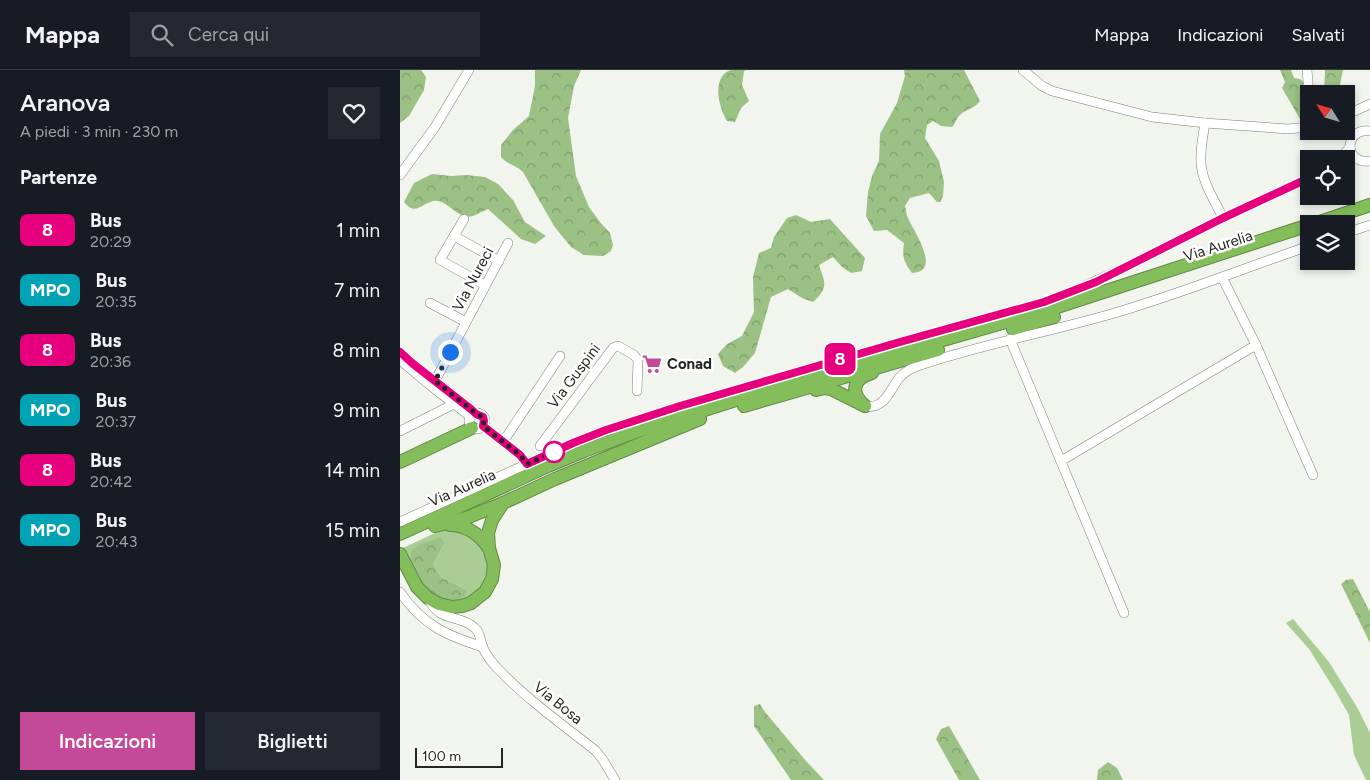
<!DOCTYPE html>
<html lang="it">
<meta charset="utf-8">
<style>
:root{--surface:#171b24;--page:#242831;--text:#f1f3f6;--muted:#9ea1a6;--line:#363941;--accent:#c54999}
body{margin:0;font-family:Figtree,sans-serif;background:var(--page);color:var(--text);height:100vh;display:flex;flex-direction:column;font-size:19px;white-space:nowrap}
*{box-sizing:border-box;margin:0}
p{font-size:16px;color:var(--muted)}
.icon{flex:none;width:28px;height:28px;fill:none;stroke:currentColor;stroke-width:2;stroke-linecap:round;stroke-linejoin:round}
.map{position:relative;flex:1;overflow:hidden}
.sheet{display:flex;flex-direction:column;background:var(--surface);width:400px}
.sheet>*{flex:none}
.badge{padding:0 10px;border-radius:8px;font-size:18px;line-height:32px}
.needle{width:32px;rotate:307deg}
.controls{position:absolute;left:900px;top:15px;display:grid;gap:10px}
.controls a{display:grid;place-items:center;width:55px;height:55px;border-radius:0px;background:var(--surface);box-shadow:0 2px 8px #0003;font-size:25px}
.scale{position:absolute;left:15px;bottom:12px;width:88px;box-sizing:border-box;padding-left:5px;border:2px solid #242623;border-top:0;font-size:14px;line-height:18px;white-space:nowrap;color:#242623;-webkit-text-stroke:4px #fff;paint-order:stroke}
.you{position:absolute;width:25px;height:25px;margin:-12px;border:4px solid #fff;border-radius:50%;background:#1a73e8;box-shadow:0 0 0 8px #1a73e833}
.map>.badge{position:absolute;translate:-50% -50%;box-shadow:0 0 0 2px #fff}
h2{padding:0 20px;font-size:19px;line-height:45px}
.round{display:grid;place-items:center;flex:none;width:52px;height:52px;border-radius:0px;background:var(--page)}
.overview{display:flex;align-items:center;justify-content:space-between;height:85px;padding:0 20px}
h1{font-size:24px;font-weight:600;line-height:38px}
.primary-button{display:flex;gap:10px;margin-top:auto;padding:10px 20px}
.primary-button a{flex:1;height:58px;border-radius:0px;background:var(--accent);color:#fff;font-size:20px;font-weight:600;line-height:58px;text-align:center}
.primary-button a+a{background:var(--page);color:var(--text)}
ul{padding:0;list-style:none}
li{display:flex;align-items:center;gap:15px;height:60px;padding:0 20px}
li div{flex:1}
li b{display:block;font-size:19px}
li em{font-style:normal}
li .badge{min-width:55px;font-weight:700;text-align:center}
header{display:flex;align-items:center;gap:30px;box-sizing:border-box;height:70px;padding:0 25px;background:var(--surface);border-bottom:1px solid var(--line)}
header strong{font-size:24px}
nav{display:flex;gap:28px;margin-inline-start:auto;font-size:18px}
.search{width:350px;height:45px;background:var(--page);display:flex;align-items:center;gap:12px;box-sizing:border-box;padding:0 18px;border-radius:0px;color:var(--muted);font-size:19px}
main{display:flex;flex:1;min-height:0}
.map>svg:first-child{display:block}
.grass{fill:#aacd96}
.forest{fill:url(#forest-crowns)}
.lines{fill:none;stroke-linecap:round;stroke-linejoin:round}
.minor-casing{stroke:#7c807a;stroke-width:10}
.highway-casing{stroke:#628947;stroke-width:14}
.minor{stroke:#fff;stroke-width:9}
.highway{stroke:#83be5b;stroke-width:12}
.line-casing{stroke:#fff;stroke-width:11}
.line{stroke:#e6007e;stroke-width:8}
.walk{stroke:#242623;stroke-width:5;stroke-dasharray:0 9}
.stop-dot{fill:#fff;stroke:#e6007e;stroke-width:2.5}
.labels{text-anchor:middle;stroke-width:5;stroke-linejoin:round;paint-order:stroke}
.street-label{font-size:15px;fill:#242623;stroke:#fff}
.poi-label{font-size:15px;font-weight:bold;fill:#242623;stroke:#fff;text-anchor:start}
</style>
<header>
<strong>Mappa</strong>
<div class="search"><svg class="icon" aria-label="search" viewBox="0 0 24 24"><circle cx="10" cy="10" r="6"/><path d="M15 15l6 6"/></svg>Cerca qui</div>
<nav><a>Mappa</a><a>Indicazioni</a><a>Salvati</a></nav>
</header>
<main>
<section class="sheet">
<div class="overview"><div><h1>Aranova</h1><p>A piedi · 3 min · 230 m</p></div><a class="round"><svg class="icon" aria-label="heart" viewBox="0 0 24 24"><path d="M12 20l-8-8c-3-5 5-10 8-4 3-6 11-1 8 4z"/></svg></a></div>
<h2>Partenze</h2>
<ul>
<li><span class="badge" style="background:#e6007e;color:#fff">8</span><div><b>Bus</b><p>20:29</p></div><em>1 min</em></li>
<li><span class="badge" style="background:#00a3b4;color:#fff">MPO</span><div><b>Bus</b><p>20:35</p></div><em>7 min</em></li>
<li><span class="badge" style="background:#e6007e;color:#fff">8</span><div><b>Bus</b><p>20:36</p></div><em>8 min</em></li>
<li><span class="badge" style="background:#00a3b4;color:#fff">MPO</span><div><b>Bus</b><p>20:37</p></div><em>9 min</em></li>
<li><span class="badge" style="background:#e6007e;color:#fff">8</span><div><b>Bus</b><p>20:42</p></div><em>14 min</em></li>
<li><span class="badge" style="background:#00a3b4;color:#fff">MPO</span><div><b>Bus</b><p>20:43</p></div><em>15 min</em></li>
</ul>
<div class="primary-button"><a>Indicazioni</a><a>Biglietti</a></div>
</section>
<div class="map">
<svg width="970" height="710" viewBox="0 0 970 710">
<defs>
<pattern id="forest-crowns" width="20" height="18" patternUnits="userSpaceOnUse" patternTransform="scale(1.25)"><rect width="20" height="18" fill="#9bc184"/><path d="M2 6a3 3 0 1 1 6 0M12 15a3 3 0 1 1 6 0" fill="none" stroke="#7e9d6c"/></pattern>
</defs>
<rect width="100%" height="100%" fill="#f1f5ee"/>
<!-- grass -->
<g class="grass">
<path d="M51,458L80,469L89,494L84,515L70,527L61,530L67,520L41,507L33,494L45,473L15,502L3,478L35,463Z"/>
<path d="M893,549L929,592L958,639L970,663V710H966L954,685L949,645L936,622L909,579L886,553Z"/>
</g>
<!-- forest -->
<g class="forest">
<path d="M0,0H21L26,7L24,20L9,46L0,53Z"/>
<path d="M135,0H181L174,16L168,48L176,106L189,137L200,152L210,163L213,175L211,181L203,186L184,185L171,177L154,156L123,102C116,95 108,95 101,87V75L113,60L129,46L135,16Z"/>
<path d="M331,0H347L344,1L342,15L349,31L341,38L335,52L327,51C320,39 313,16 324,4C326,2 328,1 331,0Z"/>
<path d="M504,0H564L580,31C573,40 565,39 559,46C555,50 556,54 552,57L541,56L533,51L527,55L525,68L539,91L544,112L543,126L540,132H537L529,123L510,128L505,136C506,140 506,144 508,148C513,160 543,202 512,203C504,192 502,188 504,173L487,160L474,161L466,146L468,122L472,106L479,91L480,64L497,33L505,6Z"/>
<path d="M880,0H891L894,8L900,9L906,14L908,40L906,46L900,49L882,18L885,12Z"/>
<path d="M925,0H943L938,24H924Z"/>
<path d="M32,104L51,106L66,105L85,107L98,114L113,130L125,152L146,166L135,174L121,169L88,139C83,141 78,144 73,146C56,150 48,129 34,131C21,133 16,147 4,132L14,113Z"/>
<path d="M396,145L411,152L430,149L465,188L462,201L451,203L442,197L433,187L419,195C425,213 429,217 413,232L402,228L388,219L371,227L355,283L343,297L335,303L323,296L318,284L327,274L342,266L354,242L353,207L359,183L371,178L374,167L387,148Z"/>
<path d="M40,468L45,473L33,494L41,507L67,520C62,537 43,532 32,523C22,516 9,493 11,481L21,474Z"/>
<path d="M953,509L970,542V573L941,514L946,510Z"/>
<path d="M360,634L365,642L406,691L424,710H391L354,656V636Z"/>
<path d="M549,656L580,710H559L536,669L541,659Z"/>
<path d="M708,692L717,698L723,710H697L698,700Z"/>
</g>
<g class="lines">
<defs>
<g id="minor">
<path d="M623,0L642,16L652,21L752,47L805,53L888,59L909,57"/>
<path d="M907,0L909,24"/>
<path d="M946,45L970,34"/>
<path d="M805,53C803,66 800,79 801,93C802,112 815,131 823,148"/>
<path d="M970,61C943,58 944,95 970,91"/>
<path d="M940,89L950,77"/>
<path d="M0,105L35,57L69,0"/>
<path d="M946,163L970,155"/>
<path d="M54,166L64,149"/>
<path d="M822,207L856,275L913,405"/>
<path d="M85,215L40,190L54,166L99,191"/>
<path d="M30,233L66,252"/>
<path d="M610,269L724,543"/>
<path d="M0,282L23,302L72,340L76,344"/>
<path d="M0,290L31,316L71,347"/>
<path d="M35,311L108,173"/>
<path d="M465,336C484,340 490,320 499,308C504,303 509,299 515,297C581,274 651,262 718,242C782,223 845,198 909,176"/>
<circle cx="77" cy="351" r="8"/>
<path d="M83,356L120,385L127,394"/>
<path d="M0,361L54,334"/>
<path d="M103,372L160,286"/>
<path d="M140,376L213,278L218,276L234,285L238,290L237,321"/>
<path d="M661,391L856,275"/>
<path d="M0,452L127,394L173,373L210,359L280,336L500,272L644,232L676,220L732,194L823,148L909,108"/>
<path d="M0,522C23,555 45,565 83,577"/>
<path d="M28,528C40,554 58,543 75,558C81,563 80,572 83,578C87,586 93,594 99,600C128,630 163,655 196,681L203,690L215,710"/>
</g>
<g id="highway">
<path d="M914,154L970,135"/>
<path d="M613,259L654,247"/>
<path d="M416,320L425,318L431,319L465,336"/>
<path d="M344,336L538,280"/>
<path d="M465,336C450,323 452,309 472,303"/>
<path d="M0,392L72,358"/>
<path d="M50,455C67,455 79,464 89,478"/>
<path d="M35,456L66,448L103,433"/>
<path d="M0,464L148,396L184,381L238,361L456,292L543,270L651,239L909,155"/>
<path d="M0,484L17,517L28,528L39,534L52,537L62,536L71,533L85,522L92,509L94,495L89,478L88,463L92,450L103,433L155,409L300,349"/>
</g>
</defs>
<!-- minor casing -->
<use href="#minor" class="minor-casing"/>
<!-- highway casing -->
<use href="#highway" class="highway-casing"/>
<!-- minor -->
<use href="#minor" class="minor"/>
<!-- highway -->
<use href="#highway" class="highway"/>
</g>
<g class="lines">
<defs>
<path id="line" d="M0,282L12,293L72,340L76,344L83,347L84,351L83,356L120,385L127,394L173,373L206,360L280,336L500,272L644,232L696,212L823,148L909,108"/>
</defs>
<!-- line casing -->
<use href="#line" class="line-casing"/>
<!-- line -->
<use href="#line" class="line"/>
<!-- walk -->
<path class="walk" d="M50,282L35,311L72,340L76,344L83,347L84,351L83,356L120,385L127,394L160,379L154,382"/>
</g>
<!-- icons -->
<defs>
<symbol id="supermarket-bare" viewBox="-9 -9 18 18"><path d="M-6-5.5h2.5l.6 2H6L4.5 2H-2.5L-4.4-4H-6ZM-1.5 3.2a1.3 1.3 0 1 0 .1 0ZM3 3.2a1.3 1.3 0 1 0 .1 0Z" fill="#c54999" stroke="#fff" stroke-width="2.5" paint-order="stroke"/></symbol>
</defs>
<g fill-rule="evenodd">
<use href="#supermarket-bare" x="238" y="280" width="28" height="28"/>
</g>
<!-- markers -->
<circle class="stop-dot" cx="154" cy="382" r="10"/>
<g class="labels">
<!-- street labels -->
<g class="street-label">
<text transform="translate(818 176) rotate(-18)" y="5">Via Aurelia</text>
<text transform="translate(73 209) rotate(-62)" y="5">Via Nureci</text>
<text transform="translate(174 306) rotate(-53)" y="5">Via Guspini</text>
<text transform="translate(62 418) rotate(-24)" y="5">Via Aurelia</text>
<text transform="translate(158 633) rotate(39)" y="5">Via Bosa</text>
</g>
<!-- poi labels -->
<g class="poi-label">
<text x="267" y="299">Conad</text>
</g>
</g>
</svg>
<div class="controls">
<a><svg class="needle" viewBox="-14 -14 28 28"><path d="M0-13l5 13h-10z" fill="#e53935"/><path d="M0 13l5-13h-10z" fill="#9ea1a6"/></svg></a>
<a><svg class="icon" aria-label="locate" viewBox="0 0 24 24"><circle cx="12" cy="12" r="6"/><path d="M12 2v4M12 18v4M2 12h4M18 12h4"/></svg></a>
<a><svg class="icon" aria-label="layers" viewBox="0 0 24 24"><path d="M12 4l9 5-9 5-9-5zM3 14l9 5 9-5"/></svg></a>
</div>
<div class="scale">100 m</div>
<div class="you" style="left:50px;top:282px"></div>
<b class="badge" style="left:440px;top:289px;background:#e6007e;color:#fff">8</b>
</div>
</main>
